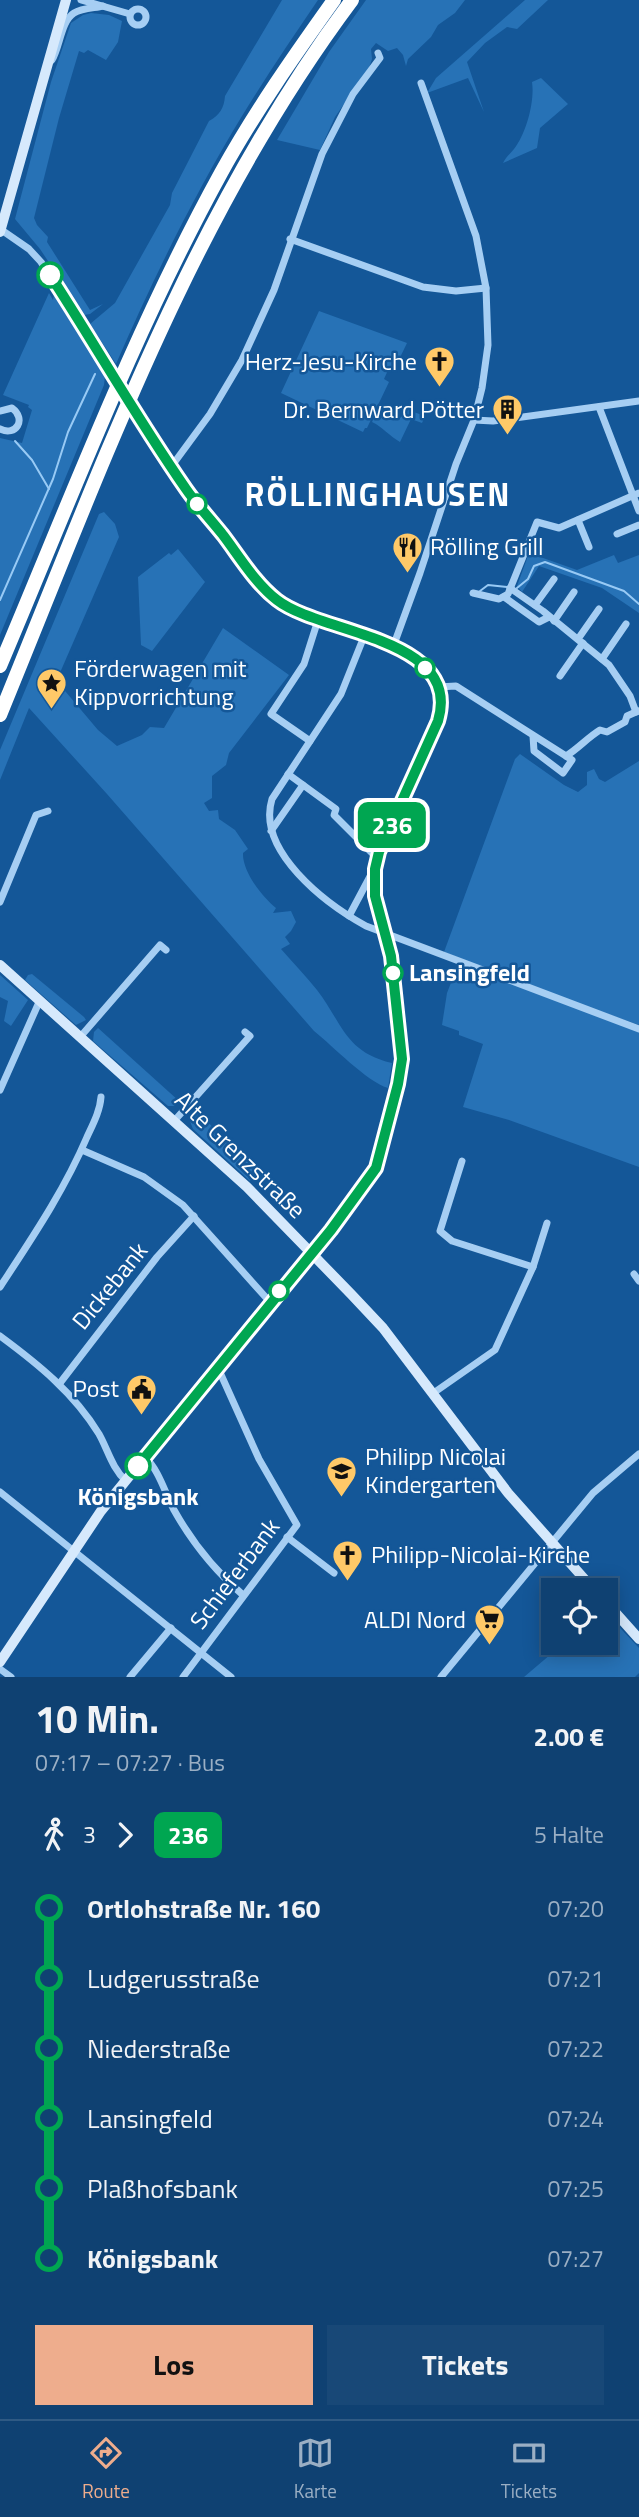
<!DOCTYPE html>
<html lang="de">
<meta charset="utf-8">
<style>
:root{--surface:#0f4172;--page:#184877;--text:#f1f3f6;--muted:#9bafc4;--line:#2f5a84;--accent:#eead8d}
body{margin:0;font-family:"Titillium Web",sans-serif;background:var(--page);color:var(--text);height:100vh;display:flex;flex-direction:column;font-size:26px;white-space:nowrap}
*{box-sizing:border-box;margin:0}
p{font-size:23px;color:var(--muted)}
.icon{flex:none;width:38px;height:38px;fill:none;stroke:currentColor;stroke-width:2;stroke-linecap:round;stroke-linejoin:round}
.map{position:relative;height:1677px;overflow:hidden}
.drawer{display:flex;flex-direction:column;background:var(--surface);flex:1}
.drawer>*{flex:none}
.badge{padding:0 14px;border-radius:10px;font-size:24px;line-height:46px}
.controls{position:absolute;left:541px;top:1578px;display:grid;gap:14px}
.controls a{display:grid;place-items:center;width:77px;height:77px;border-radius:0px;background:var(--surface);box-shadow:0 4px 18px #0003,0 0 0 2px var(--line);font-size:35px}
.map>.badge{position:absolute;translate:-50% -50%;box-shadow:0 0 0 4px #fff}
.legs{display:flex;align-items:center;gap:10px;height:77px;padding:0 35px;font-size:23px}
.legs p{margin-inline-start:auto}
.summary{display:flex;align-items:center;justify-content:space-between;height:119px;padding:0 35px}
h1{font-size:38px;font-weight:700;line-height:52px}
.action{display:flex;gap:14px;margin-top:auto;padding:14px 35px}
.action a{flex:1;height:80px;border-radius:0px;background:var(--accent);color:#111;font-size:28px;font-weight:700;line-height:80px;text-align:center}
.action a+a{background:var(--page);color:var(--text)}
ul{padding:0 35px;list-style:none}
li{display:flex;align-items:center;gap:24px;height:70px;font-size:26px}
li i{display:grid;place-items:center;width:10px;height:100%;margin:0 9px;background:currentColor}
li i::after{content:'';width:18px;height:18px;margin:-9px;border:5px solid;border-radius:50%;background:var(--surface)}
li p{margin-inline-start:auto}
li:first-child i{background:linear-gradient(#0000 50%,currentColor 0)}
li:last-child i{background:linear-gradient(currentColor 50%,#0000 0)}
.menu{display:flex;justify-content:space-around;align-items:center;height:98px;border-top:2px solid var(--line);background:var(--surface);font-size:19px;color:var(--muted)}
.menu a{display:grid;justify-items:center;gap:4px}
.menu .on{color:var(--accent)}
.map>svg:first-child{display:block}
.green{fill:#2772b6}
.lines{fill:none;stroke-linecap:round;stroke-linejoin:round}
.stream{stroke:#98caf5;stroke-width:2}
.street{stroke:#a6cef3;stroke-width:7}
.secondary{stroke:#d6e9fc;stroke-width:10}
.highway{stroke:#fff;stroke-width:14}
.street-bridge{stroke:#a6cef3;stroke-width:7}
.line-1-casing{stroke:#fff;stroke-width:16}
.line-1{stroke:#00a651;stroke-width:10}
.stop-1-dot{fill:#fff;stroke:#00a651;stroke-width:3.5}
.labels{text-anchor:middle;stroke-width:5;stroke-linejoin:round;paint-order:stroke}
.poi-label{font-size:24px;fill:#fff;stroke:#145798;text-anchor:end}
.stop-label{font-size:24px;font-weight:bold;fill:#fff;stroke:#145798;text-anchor:start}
.street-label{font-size:24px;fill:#fff;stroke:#145798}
.district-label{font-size:32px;font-weight:bold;letter-spacing:2px;fill:#fff;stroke:#145798}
</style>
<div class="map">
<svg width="639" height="1677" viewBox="0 0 639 1677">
<rect width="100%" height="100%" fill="#145798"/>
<!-- green -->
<g class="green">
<path d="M282,0H318C292,38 266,77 242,116C194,195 153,279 116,364L90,324L115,303L170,205L172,193L209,121C220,115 224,108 225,96Z"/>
<path d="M366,0H465L455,13L438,25L431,37L408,59L406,66L403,55L397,48L388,51L376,43L371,49L372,59L369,68L335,117L320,150L277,140L329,52Z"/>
<path d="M525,0H548L517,29L507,27L485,43L467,62L484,112L468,78L427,93L436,78Z"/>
<path d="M91,13L109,15L122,21L118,42L106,60L88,50L84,53L79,51L59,118L34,218L37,225L48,237L47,242L90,310L103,304L90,314L84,315L40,249L15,219L51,82L71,23L83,15Z"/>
<path d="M541,78L568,104L540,128L537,148L503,163C506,157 510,154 514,149C526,134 535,101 532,82Z"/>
<path d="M49,293L53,300L54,295L105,376L104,385L0,635V438L22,443L32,410L28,407L29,405L3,395Z"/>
<path d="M319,311L407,343L394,370L389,368L384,379L389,382L367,428H365L363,432L281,393Z"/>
<path d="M379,407L385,410L388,415L399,419L408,410L425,416L422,423L411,419L400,442C389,436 383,427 372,422Z"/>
<path d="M104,512L115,524L119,537L59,675L60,685L98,730L117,746L142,735L150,727L164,728L223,628L289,675L229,753L226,765L212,776V798L204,803L209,811L218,810L219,819L235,830L248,849L243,853C242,871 262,897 276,908L273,913L291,911L296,922L291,931L285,937L290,944L281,949C293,963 306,976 317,990C343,1024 345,1052 392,1063L388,1088C366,1081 334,1047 314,1031L107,794L29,708L0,780V750L99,514Z"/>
<path d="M178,549L205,582L152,651L141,645L138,577L169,553L171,555Z"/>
<path d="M529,553L577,570L614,555L618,563L639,555V613L602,588L539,566L522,592L517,586Z"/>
<path d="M520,754L564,785L578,792L587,785V772L594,769L599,779L605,782L639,761V1025L531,987L444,952L515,759Z"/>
<path d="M459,962L639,1030V1167L509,1120L463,1107L483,1044L459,1035V1031L442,1025L447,993Z"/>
<path d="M32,974L84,1017L86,1020L76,1025L25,980L28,975Z"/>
<path d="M0,975L28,1000L11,1026L4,1021L8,1001L0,997Z"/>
<path d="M98,1028L179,1101L174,1106H168L93,1041L94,1032Z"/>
<path d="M194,1110L257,1167L250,1181L193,1129L189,1119Z"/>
<path d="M606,1613L639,1648V1673L635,1677H524L564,1643H606Z"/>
</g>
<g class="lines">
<!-- stream -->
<g class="stream">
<path d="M15,441L32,460L49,489"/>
<path d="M517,588L528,579L534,566L545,562L624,591L639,604"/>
<path d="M480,591L488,585L507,587"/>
<path d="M0,600L53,479L68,432L95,374"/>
</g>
<!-- street -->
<g class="street">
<path d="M81,0L130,14"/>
<circle cx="138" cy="17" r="8"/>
<path d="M52,60C60,47 61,21 74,13C82,8 95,8 103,6"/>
<path d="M0,229L29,249L41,262L102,356"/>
<path d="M290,239L423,287L456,291L486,288"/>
<path d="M599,407L639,511"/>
<path d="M0,411L12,408C27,419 16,437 0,429"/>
<path d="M474,420L493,421L639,401"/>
<path d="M146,426C160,448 172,469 187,490C200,509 216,526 230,544C244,562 257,583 275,598C316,635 464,636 438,721L379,852L375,869V896L391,956L401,1042L398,1084L376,1168L355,1199L310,1254"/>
<path d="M171,467L210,414L242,360L274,290L322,154L353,94L380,58L378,53"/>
<path d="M578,520L589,547"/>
<path d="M617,534L639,525"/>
<path d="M510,588L543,611L609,665L630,696L636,712"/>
<path d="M473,593L499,599L508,594L537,522L559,528L639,493"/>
<path d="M504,597L539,622L549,617"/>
<path d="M535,605L554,579"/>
<path d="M554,621L574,592"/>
<path d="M365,634L341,694L272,799C256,851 326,904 366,926L639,1029"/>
<path d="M578,639L599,609"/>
<path d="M393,647L420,573L456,464L474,420L482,388L488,345L486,288L476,236L421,83"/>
<path d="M602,659L626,624"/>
<path d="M560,676L583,643"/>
<path d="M438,687L456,686L566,756L572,760L563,773L534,751L533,736"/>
<path d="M310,741L271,714L304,664L318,620"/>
<path d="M566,756C579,748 587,738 600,730L607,732L625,722L627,716L638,711"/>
<path d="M288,774L336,809L334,815L377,858"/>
<path d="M271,831L303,785"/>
<path d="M0,902L36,815L48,811"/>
<path d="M349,916L374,869"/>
<path d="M81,1036L160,945L166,950"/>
<path d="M0,1090L40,1000"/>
<path d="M175,1120L250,1036L245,1032"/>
<path d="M82,1150L144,1177L183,1205L270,1302"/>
<path d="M533,1267L547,1223"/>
<path d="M634,1274L639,1281"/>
<path d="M0,1287C32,1238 64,1191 87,1137C93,1124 100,1111 101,1097"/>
<path d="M0,1336C38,1364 74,1393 99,1434C108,1450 112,1468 126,1481"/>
<path d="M60,1383L157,1257L194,1216"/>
<path d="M432,1394L495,1350L533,1267L452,1241L440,1231L462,1161"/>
<path d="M145,1457C159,1470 165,1493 174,1510C193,1544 214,1570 243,1595"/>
<path d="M0,1492L231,1677"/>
<path d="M287,1537L334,1573"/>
<path d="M0,1669L11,1677"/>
<path d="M130,1677L171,1628"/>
<path d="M183,1677L297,1525L259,1459L218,1368"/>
<path d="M441,1677L593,1493L639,1454"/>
</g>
<!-- secondary -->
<g class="secondary">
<path d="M0,232L66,0"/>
<path d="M0,965L247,1187L351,1294L383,1328L508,1493L595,1591"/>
<path d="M606,1602L639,1639"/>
<path d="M0,1662L101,1511L310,1254"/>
</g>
<!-- highway -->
<g class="highway">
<path d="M0,666C70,501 134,331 221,173C254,113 294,56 334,0"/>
<path d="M0,715C101,469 191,215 352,0"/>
</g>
<!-- street-bridge -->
<path class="street-bridge" d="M102,356L146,426"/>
</g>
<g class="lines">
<defs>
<path id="line-1" d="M50,275C96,346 138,420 186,489C197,505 211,520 223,535C239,556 255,583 277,600C320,634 463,637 438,721L379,852L375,869V896L391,956L402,1059L398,1084L376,1168L331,1230L138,1466"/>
</defs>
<!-- line-1 casing -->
<use href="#line-1" class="line-1-casing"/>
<!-- line-1 -->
<use href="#line-1" class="line-1"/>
</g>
<!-- icons -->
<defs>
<symbol id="church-pin" viewBox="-11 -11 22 30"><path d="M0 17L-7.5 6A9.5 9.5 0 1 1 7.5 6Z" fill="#ffc968" stroke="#145798"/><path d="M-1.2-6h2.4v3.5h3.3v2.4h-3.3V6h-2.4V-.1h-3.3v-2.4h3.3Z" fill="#111"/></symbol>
<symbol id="building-pin" viewBox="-11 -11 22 30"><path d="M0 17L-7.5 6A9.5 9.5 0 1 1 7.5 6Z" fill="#ffc968" stroke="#145798"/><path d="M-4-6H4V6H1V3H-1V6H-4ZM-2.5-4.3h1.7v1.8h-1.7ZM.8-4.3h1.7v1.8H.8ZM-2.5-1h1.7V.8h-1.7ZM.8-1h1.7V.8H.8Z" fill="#111"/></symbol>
<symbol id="restaurant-pin" viewBox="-11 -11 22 30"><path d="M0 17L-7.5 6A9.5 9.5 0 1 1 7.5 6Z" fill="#ffc968" stroke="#145798"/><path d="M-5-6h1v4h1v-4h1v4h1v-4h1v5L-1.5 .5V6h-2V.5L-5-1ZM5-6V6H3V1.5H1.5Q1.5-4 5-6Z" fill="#111"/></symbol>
<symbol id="sight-pin" viewBox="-11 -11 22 30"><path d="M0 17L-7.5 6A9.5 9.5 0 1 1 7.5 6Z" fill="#ffc968" stroke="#145798"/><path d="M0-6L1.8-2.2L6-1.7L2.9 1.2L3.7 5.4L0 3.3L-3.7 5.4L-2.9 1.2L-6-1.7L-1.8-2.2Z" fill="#111"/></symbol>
<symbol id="civic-pin" viewBox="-11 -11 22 30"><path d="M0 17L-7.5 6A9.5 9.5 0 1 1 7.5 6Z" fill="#ffc968" stroke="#145798"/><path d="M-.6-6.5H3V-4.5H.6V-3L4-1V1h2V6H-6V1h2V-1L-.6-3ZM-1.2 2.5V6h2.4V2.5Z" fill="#111"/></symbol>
<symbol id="school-pin" viewBox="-11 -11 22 30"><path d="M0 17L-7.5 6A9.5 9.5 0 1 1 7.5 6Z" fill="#ffc968" stroke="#145798"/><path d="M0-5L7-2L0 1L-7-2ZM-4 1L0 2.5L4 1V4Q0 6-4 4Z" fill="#111"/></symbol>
<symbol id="supermarket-pin" viewBox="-11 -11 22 30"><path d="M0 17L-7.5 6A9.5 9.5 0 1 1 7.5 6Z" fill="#ffc968" stroke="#145798"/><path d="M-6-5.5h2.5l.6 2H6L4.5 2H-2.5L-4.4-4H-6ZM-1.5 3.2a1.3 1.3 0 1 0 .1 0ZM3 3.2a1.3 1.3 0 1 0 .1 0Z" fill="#111"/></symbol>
</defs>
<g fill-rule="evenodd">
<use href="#church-pin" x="422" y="344" width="35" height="47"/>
<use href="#building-pin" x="490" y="392" width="35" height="47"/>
<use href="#restaurant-pin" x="390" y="530" width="35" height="47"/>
<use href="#sight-pin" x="34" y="666" width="35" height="47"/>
<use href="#civic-pin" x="124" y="1372" width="35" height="47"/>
<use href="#school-pin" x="324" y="1454" width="35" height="47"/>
<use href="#church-pin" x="330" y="1538" width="35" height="47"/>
<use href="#supermarket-pin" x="472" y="1602" width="35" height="47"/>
</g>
<!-- markers -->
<g class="stop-1-dot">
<circle cx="50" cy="275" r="12"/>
<circle cx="197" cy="504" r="9"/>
<circle cx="425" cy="668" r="9"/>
<circle cx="393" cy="973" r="9"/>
<circle cx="279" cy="1291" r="9"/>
<circle cx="138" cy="1466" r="12"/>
</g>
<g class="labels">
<!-- poi labels -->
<g class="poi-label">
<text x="417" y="370">Herz-Jesu-Kirche</text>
<text x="484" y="418">Dr. Bernward Pötter</text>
<text x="430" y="555" text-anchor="start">Rölling Grill</text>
<text x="74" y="677" text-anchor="start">Förderwagen mit<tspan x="74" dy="28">Kippvorrichtung</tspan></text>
<text x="119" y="1397">Post</text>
<text x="365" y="1465" text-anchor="start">Philipp Nicolai<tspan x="365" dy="28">Kindergarten</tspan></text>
<text x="371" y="1563" text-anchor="start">Philipp-Nicolai-Kirche</text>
<text x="466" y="1628">ALDI Nord</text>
</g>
<!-- stop labels -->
<g class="stop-label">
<text x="409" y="981">Lansingfeld</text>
<text x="138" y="1505" text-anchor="middle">Königsbank</text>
</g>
<!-- street labels -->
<g class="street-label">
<text transform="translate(240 1155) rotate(44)" y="8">Alte Grenzstraße</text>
<text transform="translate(110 1286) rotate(-51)" y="8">Dickebank</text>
<text transform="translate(235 1574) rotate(-53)" y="8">Schieferbank</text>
</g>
<!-- district labels -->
<g class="district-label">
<text x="378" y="506">RÖLLINGHAUSEN</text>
</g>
</g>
</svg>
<div class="controls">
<a><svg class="icon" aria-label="locate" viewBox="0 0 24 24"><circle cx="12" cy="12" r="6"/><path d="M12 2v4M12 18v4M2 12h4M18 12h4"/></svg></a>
</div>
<b class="badge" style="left:392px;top:825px;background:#00a651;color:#fff">236</b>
</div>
<section class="drawer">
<div class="summary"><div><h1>10 Min.</h1><p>07:17 – 07:27 · Bus</p></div><b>2.00 €</b></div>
<div class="legs"><svg class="icon" aria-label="walk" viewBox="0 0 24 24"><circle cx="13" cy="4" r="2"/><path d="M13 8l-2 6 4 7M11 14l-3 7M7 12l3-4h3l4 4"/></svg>3<svg class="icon" aria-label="forward" viewBox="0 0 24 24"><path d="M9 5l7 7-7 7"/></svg><b class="badge" style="background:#00a651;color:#fff">236</b><p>5 Halte</p></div>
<ul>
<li><i style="color:#00a651"></i><b>Ortlohstraße Nr. 160</b><p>07:20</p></li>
<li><i style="color:#00a651"></i><span>Ludgerusstraße</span><p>07:21</p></li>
<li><i style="color:#00a651"></i><span>Niederstraße</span><p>07:22</p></li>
<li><i style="color:#00a651"></i><span>Lansingfeld</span><p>07:24</p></li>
<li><i style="color:#00a651"></i><span>Plaßhofsbank</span><p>07:25</p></li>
<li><i style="color:#00a651"></i><b>Königsbank</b><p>07:27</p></li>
</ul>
<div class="action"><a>Los</a><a>Tickets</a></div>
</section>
<nav class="menu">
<a class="on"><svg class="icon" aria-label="directions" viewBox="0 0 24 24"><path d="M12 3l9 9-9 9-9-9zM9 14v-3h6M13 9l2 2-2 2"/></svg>Route</a>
<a><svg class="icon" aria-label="map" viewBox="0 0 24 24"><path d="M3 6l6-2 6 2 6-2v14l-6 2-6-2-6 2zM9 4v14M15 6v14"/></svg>Karte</a>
<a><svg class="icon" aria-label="tickets" viewBox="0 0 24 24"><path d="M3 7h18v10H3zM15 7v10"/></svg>Tickets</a>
</nav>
